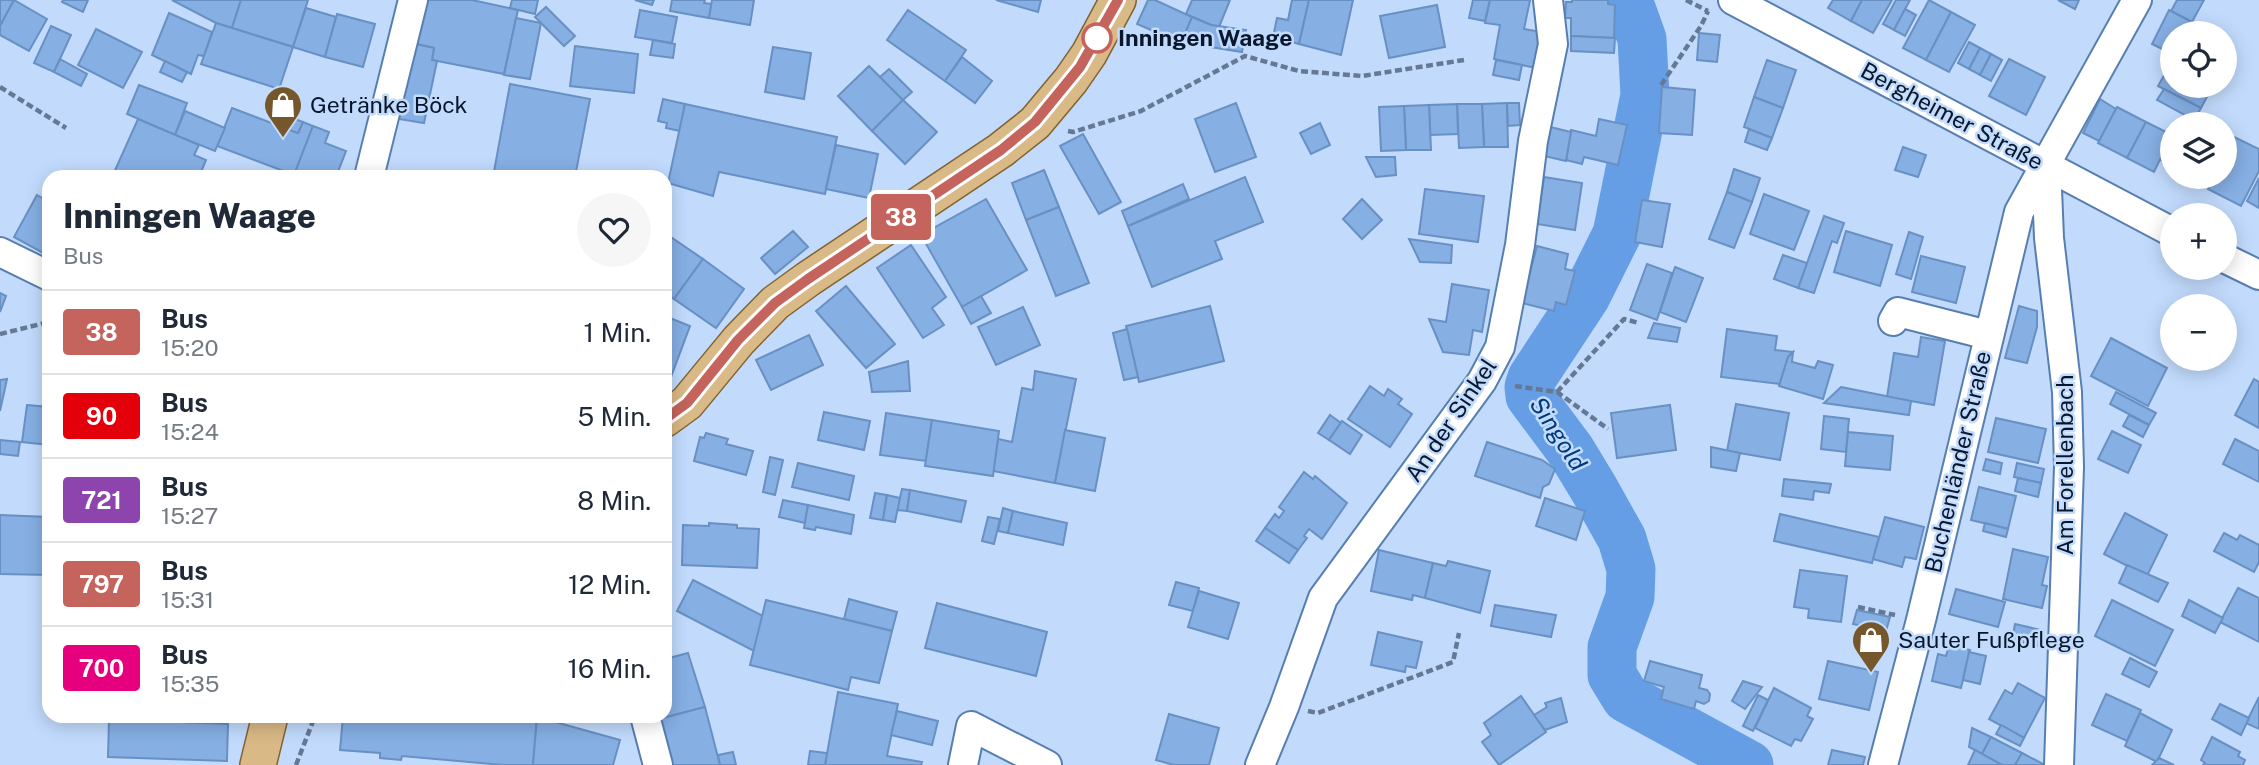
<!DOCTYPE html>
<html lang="de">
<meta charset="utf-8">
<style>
:root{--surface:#fff;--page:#f6f6f7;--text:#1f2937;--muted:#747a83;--line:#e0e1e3}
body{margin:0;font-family:"Public Sans",sans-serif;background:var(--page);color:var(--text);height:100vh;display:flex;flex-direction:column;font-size:26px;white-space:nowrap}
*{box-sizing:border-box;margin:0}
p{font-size:23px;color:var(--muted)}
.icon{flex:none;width:38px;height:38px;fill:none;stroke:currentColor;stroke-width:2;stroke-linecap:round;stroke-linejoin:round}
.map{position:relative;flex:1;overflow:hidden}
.details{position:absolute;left:42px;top:170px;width:630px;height:553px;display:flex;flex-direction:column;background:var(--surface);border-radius:21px;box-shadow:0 4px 18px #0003}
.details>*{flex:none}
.badge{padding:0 14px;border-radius:5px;font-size:24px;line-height:46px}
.fabs{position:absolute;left:2160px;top:21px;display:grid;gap:14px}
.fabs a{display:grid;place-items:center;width:77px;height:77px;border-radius:50%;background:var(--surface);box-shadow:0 4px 18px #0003;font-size:35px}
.map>.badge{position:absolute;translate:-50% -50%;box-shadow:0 0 0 4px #fff}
.round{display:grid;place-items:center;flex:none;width:74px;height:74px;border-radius:37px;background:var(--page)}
.overview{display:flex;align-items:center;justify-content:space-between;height:119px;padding:0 21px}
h1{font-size:33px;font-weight:800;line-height:52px}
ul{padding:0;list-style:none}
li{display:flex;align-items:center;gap:21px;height:84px;padding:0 21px;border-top:2px solid var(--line)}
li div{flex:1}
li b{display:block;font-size:26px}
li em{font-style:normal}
li .badge{min-width:77px;font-weight:700;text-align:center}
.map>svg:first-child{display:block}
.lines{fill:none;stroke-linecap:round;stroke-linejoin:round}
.river{stroke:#669ee6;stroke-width:49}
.building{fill:#86afe4;stroke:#6890c3;stroke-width:2}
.minor-casing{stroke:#577eb0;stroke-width:32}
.major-casing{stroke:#806232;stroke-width:38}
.path{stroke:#657994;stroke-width:4.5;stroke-dasharray:7 3.5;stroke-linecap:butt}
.minor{stroke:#fff;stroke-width:28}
.major{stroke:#d9b986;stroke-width:35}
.line-casing{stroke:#fff;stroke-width:16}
.line{stroke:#c4645c;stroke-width:10}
.stop-dot{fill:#fff;stroke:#c4645c;stroke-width:3.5}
.labels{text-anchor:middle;stroke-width:5;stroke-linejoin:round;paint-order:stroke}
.stop-label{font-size:23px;font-weight:bold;fill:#08172b;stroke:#c2dbfd;text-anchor:start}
.poi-label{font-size:23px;fill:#08172b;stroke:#c2dbfd;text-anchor:start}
.street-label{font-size:23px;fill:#08172b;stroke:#c2dbfd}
.water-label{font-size:24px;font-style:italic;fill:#003a7a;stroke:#c2dbfd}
</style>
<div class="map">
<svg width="2259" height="765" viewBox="0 0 2259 765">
<rect width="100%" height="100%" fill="#c2dbfd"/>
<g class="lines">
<!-- river -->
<path class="river" d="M1628,0L1642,39L1645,95L1617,234L1586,296L1532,378L1529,387L1530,396L1571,451L1594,489L1622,539L1631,569L1630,597L1612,647V675L1626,698L1749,765"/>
</g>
<!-- building -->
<g class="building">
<path d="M0,0H14L0,26Z"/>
<path d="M14,0L47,19L29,51L0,35V26Z"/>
<path d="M63,0H88L83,12L62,2Z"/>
<path d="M172,0H241L232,28L216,23Z"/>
<path d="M241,0H308L293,47L232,28Z"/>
<path d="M425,0H472L518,10L504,74L432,60L434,48L416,44Z"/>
<path d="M512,0H538L535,14L510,8Z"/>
<path d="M635,0H654L652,5Z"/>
<path d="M672,0H705L704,3L712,4L709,18L670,11Z"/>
<path d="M712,0H754L750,25L709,18Z"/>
<path d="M996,0H1041L1038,12Z"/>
<path d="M1148,0H1155L1192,17L1181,43L1137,24Z"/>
<path d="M1192,0H1230L1219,27L1211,25L1186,14Z"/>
<path d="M1292,0H1309L1299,44L1273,37L1277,18L1288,20Z"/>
<path d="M1309,0H1353L1341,55L1299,44Z"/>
<path d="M1473,0H1490L1485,21L1469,18Z"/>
<path d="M1490,0H1530L1524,29L1542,32L1536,68L1494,59L1500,25L1485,23Z"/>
<path d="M1572,0H1608V4L1615,5L1614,38L1571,36V18H1565L1566,2H1572Z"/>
<path d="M1833,0H1862L1851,21L1828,8Z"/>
<path d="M1862,0H1892L1873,33L1851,21Z"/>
<path d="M1896,0H1910L1894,30L1883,24Z"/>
<path d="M1929,0L1951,12L1926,60L1903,48Z"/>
<path d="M2058,0H2079L2075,9Z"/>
<path d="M2177,0H2204L2192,22L2171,11Z"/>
<path d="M1437,5L1445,47L1389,58L1380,16Z"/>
<path d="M546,7L575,36L564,46L535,17Z"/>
<path d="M306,8L336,17L325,57L293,47Z"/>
<path d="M1905,9L1916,15L1905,36L1894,30Z"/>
<path d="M640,10L677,17L672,43L635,37Z"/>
<path d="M908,10L966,50L945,81L887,40Z"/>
<path d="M2169,10L2205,29L2203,33H2172V54L2152,44Z"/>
<path d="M1951,12L1975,25L1949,72L1926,60Z"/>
<path d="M169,13L212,32L204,56L198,55L191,74L152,55Z"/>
<path d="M337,14L375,24L363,67L325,57Z"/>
<path d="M1192,17L1211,25L1246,30L1242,52L1204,46L1184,36Z"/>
<path d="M516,18L541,23L530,79L504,75Z"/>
<path d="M216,23L293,47L279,89L201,64Z"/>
<path d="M51,26L71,35L54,72L34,63Z"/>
<path d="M96,29L142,52L123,88L78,65Z"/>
<path d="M1699,33L1720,35L1717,62L1697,60Z"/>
<path d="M1571,36L1615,38L1614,53L1571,51Z"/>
<path d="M653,40L675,44L673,58L650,55Z"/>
<path d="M1969,42L1980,48L1969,69L1958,63Z"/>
<path d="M416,44L434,48L432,60L437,61L424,123L399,119Z"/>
<path d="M575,46L638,54L634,93L570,86Z"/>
<path d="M773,47L811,53L804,99L765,92Z"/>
<path d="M1980,48L1991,54L1980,75L1969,69Z"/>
<path d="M1991,54L2002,60L1991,81L1980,75Z"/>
<path d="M962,57L992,81L975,103L945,81Z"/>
<path d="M60,59L87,74L81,86L54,72Z"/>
<path d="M2009,59L2045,77L2026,115L1989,96Z"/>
<path d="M1496,60L1522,65L1519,80L1493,75Z"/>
<path d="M1767,60L1796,70L1783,108L1754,97Z"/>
<path d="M165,61L187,72L182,82L160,72Z"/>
<path d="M869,66L903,100L872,131L838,96Z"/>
<path d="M889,69L912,92L903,100L880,77Z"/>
<path d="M2166,72L2172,76V86H2190L2208,95L2201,108L2158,86Z"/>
<path d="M510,84L590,99L575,177H493Z"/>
<path d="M139,85L187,103L175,135L127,114Z"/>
<path d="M1662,87L1695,90L1692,135L1659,133Z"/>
<path d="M2164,89L2201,108L2193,123L2182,119L2185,115L2157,100Z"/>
<path d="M1754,97L1783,108L1772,138L1744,127Z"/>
<path d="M663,99L685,104L680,131L666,128L667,123L658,121Z"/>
<path d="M2100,99L2116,109L2099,141L2083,133Z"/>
<path d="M903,100L937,132L905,164L872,131Z"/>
<path d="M1236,103L1256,157L1215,172L1195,119Z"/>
<path d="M1507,103L1508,147H1484L1482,104Z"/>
<path d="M1507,103H1519L1520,125L1508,126Z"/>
<path d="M685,104L837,137L825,194L719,172L713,196L668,183Z"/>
<path d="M1457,104H1482L1484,147L1459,148Z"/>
<path d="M1457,104L1458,134L1430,135L1429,105Z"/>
<path d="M1429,105L1431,150H1406L1404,106Z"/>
<path d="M1404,106L1406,150L1381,151L1379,107Z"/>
<path d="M2117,107L2146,122L2127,158L2098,143Z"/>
<path d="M232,108L298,133L303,122L313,126L294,175L217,146Z"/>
<path d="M185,111L225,128L215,151L175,135Z"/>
<path d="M280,113L303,122L298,133L275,125Z"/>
<path d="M138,119L199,145L194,155L206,160L199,177H112Z"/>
<path d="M1599,119L1627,125L1618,165L1584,157L1582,164L1566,160L1571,130L1596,136Z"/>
<path d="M2146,122L2172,135L2154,172L2127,158Z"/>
<path d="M1320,123L1330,145L1311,154L1300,133Z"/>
<path d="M313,126L329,132L325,143L346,151L336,177L294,175Z"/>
<path d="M1546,126L1571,132L1566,161L1540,155Z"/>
<path d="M1749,129L1772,138L1767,150L1745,142Z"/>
<path d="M1083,134L1121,202L1099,214L1060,146Z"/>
<path d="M2234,137L2259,149V171L2241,206L2208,189L2214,177H2224V156Z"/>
<path d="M2172,139V166L2161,160Z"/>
<path d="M836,145L878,154L869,198L826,189Z"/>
<path d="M1903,147L1926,155L1918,177L1895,170Z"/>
<path d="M1366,157H1395L1396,175L1376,177Z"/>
<path d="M1734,169L1760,178L1752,202L1727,192Z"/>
<path d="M1044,170L1059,207L1026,220L1012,183Z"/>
<path d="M1245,177L1263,222L1215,241L1222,259L1152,287L1128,226Z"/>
<path d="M1544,177L1582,183L1575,230L1537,224Z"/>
<path d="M2259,178V208L2247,201Z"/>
<path d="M1183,184L1189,199L1128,226L1122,211Z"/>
<path d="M1425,189L1484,196L1478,242L1419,234Z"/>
<path d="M1727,192L1752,202L1734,248L1709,239Z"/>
<path d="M1764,194L1809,211L1794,250L1750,234Z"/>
<path d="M37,195L49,202V251L47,255L14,237Z"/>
<path d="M986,199L1027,270L962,307L921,235Z"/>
<path d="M1362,199L1382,220L1362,239L1343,219Z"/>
<path d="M1642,200L1670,204L1662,247L1635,242Z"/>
<path d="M1059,207L1089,283L1056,296L1026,220Z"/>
<path d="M1824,216L1844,223L1837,243L1832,241L1814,293L1798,288Z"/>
<path d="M793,231L808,247L775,274L761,258Z"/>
<path d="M1846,231L1892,245L1880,286L1834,272Z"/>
<path d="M1909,232L1923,237L1911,279L1896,274Z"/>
<path d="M665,233L703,259L674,299L665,292Z"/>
<path d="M1409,239L1452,245L1451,263L1420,262Z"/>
<path d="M911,245L946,297L932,308L944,325L923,338L877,268Z"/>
<path d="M1537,246L1568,254L1565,269L1575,271L1566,305L1556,302L1554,311L1522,303Z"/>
<path d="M1783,255L1807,263L1798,288L1774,279Z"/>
<path d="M1921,256L1965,267L1956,303L1912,292Z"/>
<path d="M703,259L744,289L716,328L674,299Z"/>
<path d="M1647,264L1672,273L1657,320L1630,310Z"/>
<path d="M1675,267L1703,278L1686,322L1660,312Z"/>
<path d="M1452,284L1489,290L1482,332L1473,330L1469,355L1443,352L1429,319L1446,322Z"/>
<path d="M846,286L895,344L866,368L816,311Z"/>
<path d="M0,293L6,296L0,312Z"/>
<path d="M981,296L991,313L971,324L962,307Z"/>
<path d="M1210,306L1224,361L1139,382L1126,326Z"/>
<path d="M2019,306L2037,311V327L2027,363L2005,358Z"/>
<path d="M1023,307L1040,345L996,365L978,327Z"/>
<path d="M665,316L690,326L665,393Z"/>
<path d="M1654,323L1680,328L1677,342L1648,338Z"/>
<path d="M1127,329L1138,377L1124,380L1113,333Z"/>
<path d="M1727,329L1777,336L1775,350L1793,352L1788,357L1780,384L1721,377Z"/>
<path d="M809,335L823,365L771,390L756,360Z"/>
<path d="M1921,337L1945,341L1934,405L1887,397L1894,353L1918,357Z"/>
<path d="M2111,338L2167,368L2148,406L2091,376Z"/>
<path d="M1793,352L1792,362L1815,368L1818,361L1833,365L1823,399L1779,386L1788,357Z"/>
<path d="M908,361L910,391L872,392L869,372Z"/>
<path d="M1035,371L1076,379L1055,483L993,471L998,439L1012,442L1022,388L1033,390Z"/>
<path d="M7,379L0,411V380Z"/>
<path d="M2254,379L2259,382V428L2235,415Z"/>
<path d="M1370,386L1384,396L1388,389L1402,399L1398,404L1412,414L1390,447L1348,419Z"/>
<path d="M1841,387L1911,401L1909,415L1824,403Z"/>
<path d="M2116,392L2156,413L2149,425L2110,404Z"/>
<path d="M1736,404L1789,413L1780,460L1727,451Z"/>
<path d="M27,405L49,407V445L22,442Z"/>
<path d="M1670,405L1676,450L1617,458L1611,413Z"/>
<path d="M824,412L870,421L864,450L818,440Z"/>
<path d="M886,413L932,420L926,461L880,455Z"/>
<path d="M1330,415L1341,423L1329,440L1318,433Z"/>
<path d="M2129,415L2149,425L2143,437L2123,426Z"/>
<path d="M1824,416L1849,419L1846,452L1821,449Z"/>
<path d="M1996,418L2046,429L2038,463L1988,452Z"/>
<path d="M932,420L999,431L993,476L925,466Z"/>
<path d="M1342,421L1362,435L1350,454L1329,440Z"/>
<path d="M1065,430L1105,438L1095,491L1055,483Z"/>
<path d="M2112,431L2141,445L2128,473L2098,459Z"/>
<path d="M1848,432L1893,436L1890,470L1845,466Z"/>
<path d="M706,433L728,439L726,444L753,451L746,475L694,461L700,437L704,438Z"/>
<path d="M2235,439L2259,451V482L2223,464Z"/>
<path d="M0,440L20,442L18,456L0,454Z"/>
<path d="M1487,442L1542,460L1555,469L1549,484L1543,487L1540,498L1475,476Z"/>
<path d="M1711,447L1740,453L1736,471L1711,467Z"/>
<path d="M770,457L783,460L775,495L763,492Z"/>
<path d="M1986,459L2002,463L2000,474L1983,470Z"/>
<path d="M798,463L854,476L849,500L792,487Z"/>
<path d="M2017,463L2044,469L2041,483L2014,477Z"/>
<path d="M1304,472L1313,479L1315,476L1347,503L1322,539L1309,529L1304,536L1307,538L1298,550L1265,528L1275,514L1279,518L1284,511L1279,507Z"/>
<path d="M2018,478L2041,483L2038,497L2015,491Z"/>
<path d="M1784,479L1831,484L1829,493L1814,491L1813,500L1782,496Z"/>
<path d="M1979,487L2016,496L2008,529L1971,520Z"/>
<path d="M902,489L910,490L907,511L897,510Z"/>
<path d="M910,490L966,501L961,522L907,511Z"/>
<path d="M875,493L887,495L883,520L870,518Z"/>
<path d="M887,495L900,498L895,522L883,520Z"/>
<path d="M1545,498L1585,511L1576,540L1536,526Z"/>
<path d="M783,500L808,505L805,523L779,517Z"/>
<path d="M808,505L854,515L851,534L816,527L815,530L804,528Z"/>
<path d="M1003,508L1013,511L1008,533L998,531Z"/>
<path d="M1013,511L1067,523L1063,545L1008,533Z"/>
<path d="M2125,513L2167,535L2147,576L2104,554Z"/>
<path d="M1780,514L1879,537L1872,563L1774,541Z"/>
<path d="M0,515L49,517V575L0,574Z"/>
<path d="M988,517L1000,519L994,544L982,541Z"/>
<path d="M1885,517L1924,527L1916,559L1905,557L1902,567L1873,559Z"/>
<path d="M709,523L737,525V528L759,529L757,568L682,565L683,525L709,526Z"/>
<path d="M1985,523L2008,529L2006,537L1983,531Z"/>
<path d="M1265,528L1298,550L1289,563L1256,541Z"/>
<path d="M2224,533L2237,540L2240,535L2259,545V562L2254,572L2214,551Z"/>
<path d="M2013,549L2048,557L2042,585L2047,586L2042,608L2003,599Z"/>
<path d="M1379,550L1433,563L1425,598L1413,595L1412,600L1371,591Z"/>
<path d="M1448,561L1490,571L1480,613L1425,598L1433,563L1446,566Z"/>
<path d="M2127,565L2168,583L2158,602L2119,583Z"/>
<path d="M1800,570L1847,576L1841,622L1808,618L1809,609L1794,607Z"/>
<path d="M693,580L763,616L754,651L677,611Z"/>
<path d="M1176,582L1199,588L1193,611L1169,605Z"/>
<path d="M2238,588L2259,598V642L2220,622Z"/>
<path d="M1956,589L2005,602L1998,627L1949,614Z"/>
<path d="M1199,591L1239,603L1228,639L1188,627Z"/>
<path d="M849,599L897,612L892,631L844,619Z"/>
<path d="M766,600L892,631L879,683L851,677L848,690L750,665Z"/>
<path d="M2112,600L2173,630L2155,666L2095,636Z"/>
<path d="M2189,600L2223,618L2215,633L2182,616Z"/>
<path d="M937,603L1047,632L1036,676L925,648Z"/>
<path d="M1495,605L1556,615L1551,637L1491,626Z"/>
<path d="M1857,610L1890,617L1886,631L1853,624Z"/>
<path d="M2015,624L2041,630L2038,646L2012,640Z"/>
<path d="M1378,632L1422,642L1416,668L1406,666L1405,672L1371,665Z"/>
<path d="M1949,645L1970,650L1961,688L1932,681L1938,654L1946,656Z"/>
<path d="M1969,652L1986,656L1980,684L1963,680Z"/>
<path d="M688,653L705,707L659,719L658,716H665V659Z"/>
<path d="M2130,658L2157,672L2149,687L2122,674Z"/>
<path d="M1650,661L1702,675L1699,688L1707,690L1710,694L1709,701L1704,704L1696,701L1694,709L1661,699L1664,687L1644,681Z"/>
<path d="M1828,661L1878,672L1869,710L1819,699Z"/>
<path d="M1743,681L1762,687L1745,709L1732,701Z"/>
<path d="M2018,683L2045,698L2024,738L1989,719L2005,690L2012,694Z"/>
<path d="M1774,688L1811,708L1807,716L1813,719L1801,741L1795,739L1791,746L1755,728Z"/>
<path d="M838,692L898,704L887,756L922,762L921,765H825Z"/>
<path d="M2106,694L2141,710L2127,741L2092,725Z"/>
<path d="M1758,695L1768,700L1753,731L1743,726Z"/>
<path d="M1521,696L1546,732L1499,765L1482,742L1491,735L1484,723Z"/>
<path d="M2259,697V729L2246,723Z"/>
<path d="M1561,698L1567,722L1545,730L1534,715L1547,707L1545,703Z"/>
<path d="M2220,704L2249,718L2241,735L2212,719Z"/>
<path d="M705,707L720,765H671L659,719Z"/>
<path d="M897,711L938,721L932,745L891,735Z"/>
<path d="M2140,713L2172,730L2157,762L2125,746Z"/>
<path d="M1169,714L1219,728L1209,765H1174L1156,760Z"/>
<path d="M109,716H143V721L109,719Z"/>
<path d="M343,716L537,717L533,765H503L402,756L401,760L380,758V753L340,750Z"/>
<path d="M537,717L620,740L613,765H533Z"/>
<path d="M109,719L228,724L227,761L108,757Z"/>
<path d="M2001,725L2024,738L2020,746L1996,734Z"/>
<path d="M1972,728L1991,737L1982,754L1969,747Z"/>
<path d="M1991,737L2022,753L2015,765H2002L1982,754Z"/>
<path d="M2212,737L2240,752L2238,756L2245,760L2243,765H2203L2205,763L2201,760Z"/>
<path d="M1832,750L1865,757L1863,765H1828Z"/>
<path d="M1975,750L1982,754L2002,765H1968Z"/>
<path d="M810,751L827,753L825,765H808Z"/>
<path d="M733,752L736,765H720L718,755Z"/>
<path d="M2022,753L2045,765H2015Z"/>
<path d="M2159,758L2174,765H2152Z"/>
</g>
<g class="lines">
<defs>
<g id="minor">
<path d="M1733,0L2172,232"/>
<path d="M2046,165L2049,238L2067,392L2069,467L2059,765"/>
<path d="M369,177L413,0"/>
<path d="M0,252L49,276"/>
<path d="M2224,258L2259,275"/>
<path d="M1893,321L1898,312L1988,335"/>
<path d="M645,716L658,765"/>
<path d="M963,765L971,726L1047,765"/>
<path d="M1260,765L1284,707L1323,598L1482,381L1500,347L1520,245L1533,141L1553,44L1548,0"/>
<path d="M1883,765L1921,620L2019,212L2137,0"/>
</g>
<g id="major">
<path d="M665,419L687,403L739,340L775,303L808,279L1001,150L1035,123L1071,80L1089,54L1118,0"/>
<path d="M258,765L270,716"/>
</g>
</defs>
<!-- minor casing -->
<use href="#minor" class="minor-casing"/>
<!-- major casing -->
<use href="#major" class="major-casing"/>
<!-- path -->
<g class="path">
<path d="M1686,0L1708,11"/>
<path d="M1661,85L1701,26L1708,11"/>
<path d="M0,87L66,128"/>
<path d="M1068,131L1073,132L1141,111L1245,56L1299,71L1362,76L1464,60"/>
<path d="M2188,268L2203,276"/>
<path d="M0,334L49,322"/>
<path d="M1515,386L1557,392L1608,429"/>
<path d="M1557,392L1624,319L1639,323"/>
<path d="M1858,607L1895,615"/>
<path d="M1308,711L1318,713L1453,662L1459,633"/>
<path d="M296,765L315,716"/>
</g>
<!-- minor -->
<use href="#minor" class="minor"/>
<!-- major -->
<use href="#major" class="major"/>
</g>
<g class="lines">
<defs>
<path id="line" d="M665,419L687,403L738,340L775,303L808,279L1001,150L1035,122L1080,67L1118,0"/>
</defs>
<!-- line casing -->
<use href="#line" class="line-casing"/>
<!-- line -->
<use href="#line" class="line"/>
</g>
<!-- icons -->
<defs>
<symbol id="shop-pin" viewBox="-11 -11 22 30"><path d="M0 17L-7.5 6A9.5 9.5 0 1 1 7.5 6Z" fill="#75572b" stroke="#c2dbfd"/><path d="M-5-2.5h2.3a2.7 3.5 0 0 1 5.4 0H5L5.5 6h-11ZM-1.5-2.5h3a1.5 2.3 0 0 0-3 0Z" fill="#fff"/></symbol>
</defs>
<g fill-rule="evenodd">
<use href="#shop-pin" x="261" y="83" width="44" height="60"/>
<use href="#shop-pin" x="1849" y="618" width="44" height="60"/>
</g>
<!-- markers -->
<circle class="stop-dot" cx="1097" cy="38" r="14"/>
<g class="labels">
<!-- stop labels -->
<g class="stop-label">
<text x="1118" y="46">Inningen Waage</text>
</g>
<!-- poi labels -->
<g class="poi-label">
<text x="310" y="113">Getränke Böck</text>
<text x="1898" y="648">Sauter Fußpflege</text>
</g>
<!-- street labels -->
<g class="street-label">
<text transform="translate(1952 116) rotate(28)" y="8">Bergheimer Straße</text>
<text transform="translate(1451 420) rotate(-56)" y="8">An der Sinkel</text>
<text transform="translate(1958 462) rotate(-77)" y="8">Buchenländer Straße</text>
<text transform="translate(2065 465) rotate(-90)" y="8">Am Forellenbach</text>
</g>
<!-- water labels -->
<g class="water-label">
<text transform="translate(1558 434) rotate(57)" y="8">Singold</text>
</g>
</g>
</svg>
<div class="fabs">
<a><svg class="icon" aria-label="locate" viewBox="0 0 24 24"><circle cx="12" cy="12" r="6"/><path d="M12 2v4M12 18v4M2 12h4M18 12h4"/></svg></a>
<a><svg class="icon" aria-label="layers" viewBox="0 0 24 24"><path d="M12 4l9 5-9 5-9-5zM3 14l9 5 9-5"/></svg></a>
<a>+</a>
<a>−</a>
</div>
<b class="badge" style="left:901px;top:217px;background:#c4645c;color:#fff">38</b>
<section class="details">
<div class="overview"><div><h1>Inningen Waage</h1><p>Bus</p></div><a class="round"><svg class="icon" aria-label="heart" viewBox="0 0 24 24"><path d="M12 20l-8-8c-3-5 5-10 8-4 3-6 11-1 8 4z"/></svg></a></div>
<ul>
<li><span class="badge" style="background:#c4645c;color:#fff">38</span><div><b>Bus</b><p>15:20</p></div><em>1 Min.</em></li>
<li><span class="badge" style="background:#e3000b;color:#fff">90</span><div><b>Bus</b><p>15:24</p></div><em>5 Min.</em></li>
<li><span class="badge" style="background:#8e44ad;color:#fff">721</span><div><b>Bus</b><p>15:27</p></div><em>8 Min.</em></li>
<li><span class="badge" style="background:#c4645c;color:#fff">797</span><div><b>Bus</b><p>15:31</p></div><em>12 Min.</em></li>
<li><span class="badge" style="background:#e6007e;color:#fff">700</span><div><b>Bus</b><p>15:35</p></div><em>16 Min.</em></li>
</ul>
</section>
</div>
